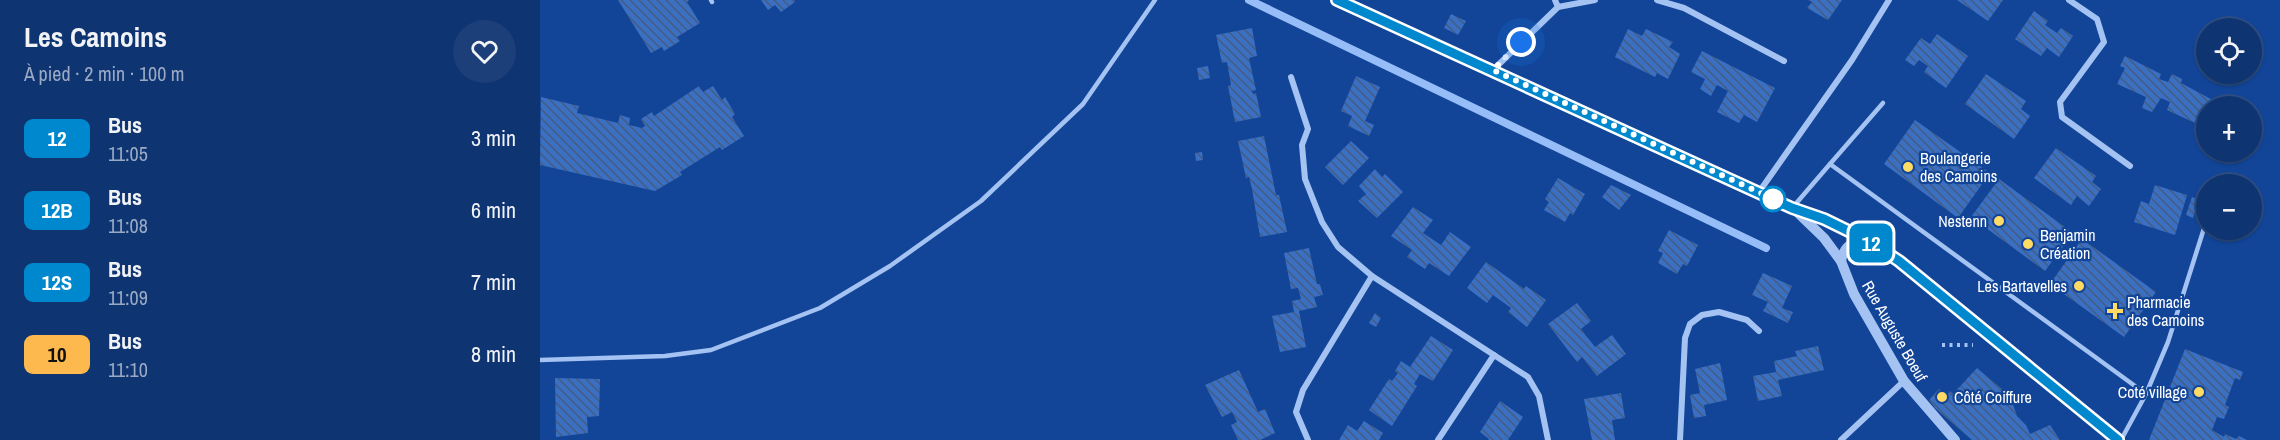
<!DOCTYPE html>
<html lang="fr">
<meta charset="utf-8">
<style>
:root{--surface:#0e3472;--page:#1c3f7a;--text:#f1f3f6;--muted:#9baac4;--line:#2e4f84}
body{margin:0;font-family:"Archivo Narrow",sans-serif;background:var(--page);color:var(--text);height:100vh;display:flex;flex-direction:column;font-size:22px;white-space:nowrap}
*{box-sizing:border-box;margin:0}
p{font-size:20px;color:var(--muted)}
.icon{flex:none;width:33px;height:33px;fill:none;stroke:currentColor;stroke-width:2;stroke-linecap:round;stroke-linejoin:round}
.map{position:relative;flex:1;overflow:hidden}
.drawer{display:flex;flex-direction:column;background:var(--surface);width:540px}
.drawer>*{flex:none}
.badge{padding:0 12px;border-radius:9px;font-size:21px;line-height:39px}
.controls{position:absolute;left:1656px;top:18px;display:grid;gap:12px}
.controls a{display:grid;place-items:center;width:66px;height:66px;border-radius:50%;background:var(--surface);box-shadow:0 2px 4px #0004,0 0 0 2px var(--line);font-size:30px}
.you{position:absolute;width:30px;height:30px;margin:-15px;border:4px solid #fff;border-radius:50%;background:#1a73e8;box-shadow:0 0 0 9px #1a73e833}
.map>.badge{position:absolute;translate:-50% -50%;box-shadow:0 0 0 3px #fff}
.round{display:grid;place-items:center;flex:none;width:63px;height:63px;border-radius:32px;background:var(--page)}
.overview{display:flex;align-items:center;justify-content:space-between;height:102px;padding:0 24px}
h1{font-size:28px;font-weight:800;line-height:45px}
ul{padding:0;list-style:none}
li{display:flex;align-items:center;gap:18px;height:72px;padding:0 24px}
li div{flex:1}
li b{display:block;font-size:22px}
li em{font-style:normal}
li .badge{min-width:66px;font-weight:700;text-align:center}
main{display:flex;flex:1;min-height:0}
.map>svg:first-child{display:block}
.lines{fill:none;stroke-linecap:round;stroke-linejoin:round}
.stream{stroke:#96bdf7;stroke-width:8}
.building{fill:url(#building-back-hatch)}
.path{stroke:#a4c3f3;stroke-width:4;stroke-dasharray:3 4.5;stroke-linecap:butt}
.service{stroke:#a4c3f3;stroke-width:4.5}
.minor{stroke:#a4c3f3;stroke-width:6}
.tertiary{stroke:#a4c3f3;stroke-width:10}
.line-casing{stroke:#fff;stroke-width:14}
.line{stroke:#0088ce;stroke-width:9}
.walk{stroke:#fff;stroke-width:6;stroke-dasharray:0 10.8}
.poi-dot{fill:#ffdb66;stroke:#124598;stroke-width:2}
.stop-dot{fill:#fff;stroke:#0088ce;stroke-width:3}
.labels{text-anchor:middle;stroke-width:4.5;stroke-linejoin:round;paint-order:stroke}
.poi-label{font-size:16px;fill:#fff;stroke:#124598;text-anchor:start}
.street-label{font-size:16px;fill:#fff;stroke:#124598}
</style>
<main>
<section class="drawer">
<div class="overview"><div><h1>Les Camoins</h1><p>À pied · 2 min · 100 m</p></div><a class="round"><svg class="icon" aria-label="heart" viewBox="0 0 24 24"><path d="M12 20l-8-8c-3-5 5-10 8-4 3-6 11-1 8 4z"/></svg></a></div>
<ul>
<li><span class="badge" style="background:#0088ce;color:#fff">12</span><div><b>Bus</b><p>11:05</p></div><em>3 min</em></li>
<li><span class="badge" style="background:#0088ce;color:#fff">12B</span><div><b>Bus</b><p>11:08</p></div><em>6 min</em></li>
<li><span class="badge" style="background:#0088ce;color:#fff">12S</span><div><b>Bus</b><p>11:09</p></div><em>7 min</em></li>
<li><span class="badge" style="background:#fdb94d;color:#111">10</span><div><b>Bus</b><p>11:10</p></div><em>8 min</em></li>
</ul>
</section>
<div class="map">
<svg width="1740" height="440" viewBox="0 0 1740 440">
<defs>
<pattern id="building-back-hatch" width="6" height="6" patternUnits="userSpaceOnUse" patternTransform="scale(1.5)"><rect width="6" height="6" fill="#3b6fc1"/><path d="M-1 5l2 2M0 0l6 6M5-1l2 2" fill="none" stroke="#445c81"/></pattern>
</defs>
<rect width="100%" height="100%" fill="#124598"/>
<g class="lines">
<!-- stream -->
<path class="stream" d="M709,0L1226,248"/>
</g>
<!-- building -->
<g class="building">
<path d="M78,0H149L147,2L160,23L137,37L140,41L124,51L122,47L111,53Z"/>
<path d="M221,0H254L255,2L241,12L235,5L228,10Z"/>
<path d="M1268,0H1302L1288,20L1267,8L1272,2Z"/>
<path d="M1417,0H1463L1448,21Z"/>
<path d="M1494,11L1508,21L1505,25L1517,33L1521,28L1533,36L1519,57L1507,48L1501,56L1475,39Z"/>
<path d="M911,14L926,21L918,35L904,28Z"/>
<path d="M712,28L717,56L709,58L716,90L712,91L713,94L716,93L721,117L695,122L688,86L691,85L687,62L682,63L676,35Z"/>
<path d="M1088,29L1102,36L1106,29L1133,42L1129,47L1140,54L1128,79L1117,73L1115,77L1075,57Z"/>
<path d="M1397,34L1428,56L1406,88L1384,72L1388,66L1379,60L1374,66L1365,60L1381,38L1390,44Z"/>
<path d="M1162,51L1235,88L1217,122L1204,115L1199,123L1177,112L1188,91L1177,85L1171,96L1160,89L1165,79L1151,72Z"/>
<path d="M1585,56L1621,74L1619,79L1628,82L1632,74L1642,79L1641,83L1680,104L1679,106H1666V128L1627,110L1630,102L1621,98L1612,112L1602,108L1606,97L1577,84L1585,68L1580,66Z"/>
<path d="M668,66L670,78L659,80L657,68Z"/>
<path d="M1446,74L1486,101L1481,109L1490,116L1474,139L1425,104Z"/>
<path d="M816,76L840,87L825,121L834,125L829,136L808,126L812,116L801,111Z"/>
<path d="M159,86L163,92L173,86L182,100L185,97L195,114L192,117L204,136L182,150L180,147L140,172L142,175L115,191L0,165L1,97L39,106L37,113L78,123L80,115L90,118L89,125L102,128L105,126L101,119L112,112L114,116Z"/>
<path d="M1375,120L1450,173L1418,218L1344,164Z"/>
<path d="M724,136L736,195H739L747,232L720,237L712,189L709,177L706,178L698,141Z"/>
<path d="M811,141L829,158L803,185L785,167Z"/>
<path d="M1516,148L1556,176L1552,182L1561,189L1549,206L1537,196L1531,205L1494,178Z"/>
<path d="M662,152L663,160L656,161L655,153Z"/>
<path d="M835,169L842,177L845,174L863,192L837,218L818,201L826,194L819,186Z"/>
<path d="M1018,178L1045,194L1033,215L1030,213L1025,222L1004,210L1009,202L1005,199Z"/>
<path d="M1459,179L1533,233L1505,271L1431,217Z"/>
<path d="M1071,185L1091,195L1079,210L1062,197Z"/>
<path d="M1615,185L1647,195L1635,235L1594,222L1601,201L1609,204Z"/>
<path d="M1652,197L1659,200L1653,218L1646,215Z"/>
<path d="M873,207L893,220L883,233L901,245L910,232L931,247L909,276L889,263L885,269L867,257L872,250L851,236Z"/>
<path d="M1129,230L1158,245L1147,266L1143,264L1137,274L1118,263L1123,253L1118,251Z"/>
<path d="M1542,239L1616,292L1584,337L1510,284Z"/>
<path d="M769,248L777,284H780L783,295L774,297L777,307L759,311L766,347L740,352L732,316L754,312L752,301L761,299L758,288L751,289L744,253Z"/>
<path d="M946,262L984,289L986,286L1006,300L987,327L968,312L971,308L953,295L947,303L927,288Z"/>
<path d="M1223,273L1252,286L1242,308L1253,312L1248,323L1223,311L1228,302L1212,295Z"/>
<path d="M1037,303L1051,321L1041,329L1055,347L1072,335L1086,354L1057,376L1042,357L1037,362L1008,324Z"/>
<path d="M835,313L841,318L836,327L829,323Z"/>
<path d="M891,336L913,350L893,381L880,374L874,384L877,386L852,426L829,410L849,379L852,381L858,373L855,371L861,361L870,367Z"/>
<path d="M1278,346L1284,370L1238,380L1242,396L1218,401L1213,376L1236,372L1234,361L1257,356L1255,351Z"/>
<path d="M1645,349L1703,372L1700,380L1695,378L1685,405L1689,407L1684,419L1677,417L1672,430L1684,437L1685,434L1696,439L1699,436L1707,440H1609Z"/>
<path d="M1180,363L1187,400L1164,405L1166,416L1154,418L1150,395L1160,393L1155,369Z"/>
<path d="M1437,368L1470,396L1477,416L1486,425L1490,434L1510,425L1520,440H1432L1395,408L1389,400L1399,389L1407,395L1410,391L1413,394Z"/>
<path d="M699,370L718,412L725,409L735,433L720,440H698L691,425L697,422L692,412L682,417L665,385Z"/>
<path d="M15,378L60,379L59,416L47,417L48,433L16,437Z"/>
<path d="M1081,393L1085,418L1072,420L1075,440H1052L1044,399Z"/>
<path d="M960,401L983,417L968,440H948L949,439L940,432Z"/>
<path d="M824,421L843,433L839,440H799L808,425L817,431Z"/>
</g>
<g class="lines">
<!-- path -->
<path class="path" d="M1402,345H1433"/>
<!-- service -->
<g class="service">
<path d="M171,0L172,2"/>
<path d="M1290,164L1343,103"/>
<path d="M1679,184L1680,180"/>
<path d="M1253,207L1290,164L1606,394"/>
<path d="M0,360L125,356L171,350L280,308L350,266L441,201L543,104L615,0"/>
<path d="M1581,440L1606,394L1628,342L1666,222"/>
</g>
<!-- minor -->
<g class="minor">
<path d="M1117,0L1144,8L1244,61"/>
<path d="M1529,0L1557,19L1564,42L1520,102L1522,117L1590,166"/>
<path d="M1018,7L1055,0"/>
<path d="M953,70L1018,7L1015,0"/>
<path d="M751,77L768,129L762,145L765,179L782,222L798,247L832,276L988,377L999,396L1008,440"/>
<path d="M1219,192L1312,60L1349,0"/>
<path d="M768,440L756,412L763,390L832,276"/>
<path d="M898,440L954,355"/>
<path d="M1140,440L1145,338L1150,324L1162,315L1179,312L1207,320L1219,331"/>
<path d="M1301,440L1364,381"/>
</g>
<!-- tertiary -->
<g class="tertiary">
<path d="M797,0L1252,208L1284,219L1329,241L1359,261L1578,440"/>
<path d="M1257,212L1284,238L1301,261L1314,294L1364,381L1415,440"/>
<path d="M1301,261C1304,246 1313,240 1328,241"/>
</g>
</g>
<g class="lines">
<defs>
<path id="line" d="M797,0L1252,208L1284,219L1329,241L1359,261L1578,440"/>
</defs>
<!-- line casing -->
<use href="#line" class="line-casing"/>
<!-- line -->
<use href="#line" class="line"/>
<!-- walk -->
<path class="walk" d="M981,42L953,70L1236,200L1233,199"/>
</g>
<!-- markers -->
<g class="poi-dot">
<circle cx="1368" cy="167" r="6"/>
<circle cx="1459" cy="221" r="6"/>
<circle cx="1488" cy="244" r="6"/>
<circle cx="1539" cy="286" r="6"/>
<path d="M1572 302h6v6h6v6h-6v6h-6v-6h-6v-6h6z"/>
<circle cx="1659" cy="392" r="6"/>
<circle cx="1402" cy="397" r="6"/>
</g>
<circle class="stop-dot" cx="1233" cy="199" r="12"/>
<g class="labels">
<!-- poi labels -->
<g class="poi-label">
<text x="1380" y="164">Boulangerie<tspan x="1380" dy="18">des Camoins</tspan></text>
<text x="1447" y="227" text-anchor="end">Nestenn</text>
<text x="1500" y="241">Benjamin<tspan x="1500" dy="18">Création</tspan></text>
<text x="1527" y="292" text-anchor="end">Les Bartavelles</text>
<text x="1587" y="308">Pharmacie<tspan x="1587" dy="18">des Camoins</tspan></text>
<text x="1647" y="398" text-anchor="end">Coté village</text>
<text x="1414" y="403">Côté Coiffure</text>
</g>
<!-- street labels -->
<g class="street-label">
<text transform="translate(1355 331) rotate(60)" y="6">Rue Auguste Boeuf</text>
</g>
</g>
</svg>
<div class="controls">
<a><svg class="icon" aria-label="locate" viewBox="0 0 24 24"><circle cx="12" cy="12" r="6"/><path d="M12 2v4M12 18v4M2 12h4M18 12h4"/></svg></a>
<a>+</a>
<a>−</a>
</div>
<div class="you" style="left:981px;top:42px"></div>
<b class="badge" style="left:1331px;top:243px;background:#0088ce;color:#fff">12</b>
</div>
</main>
